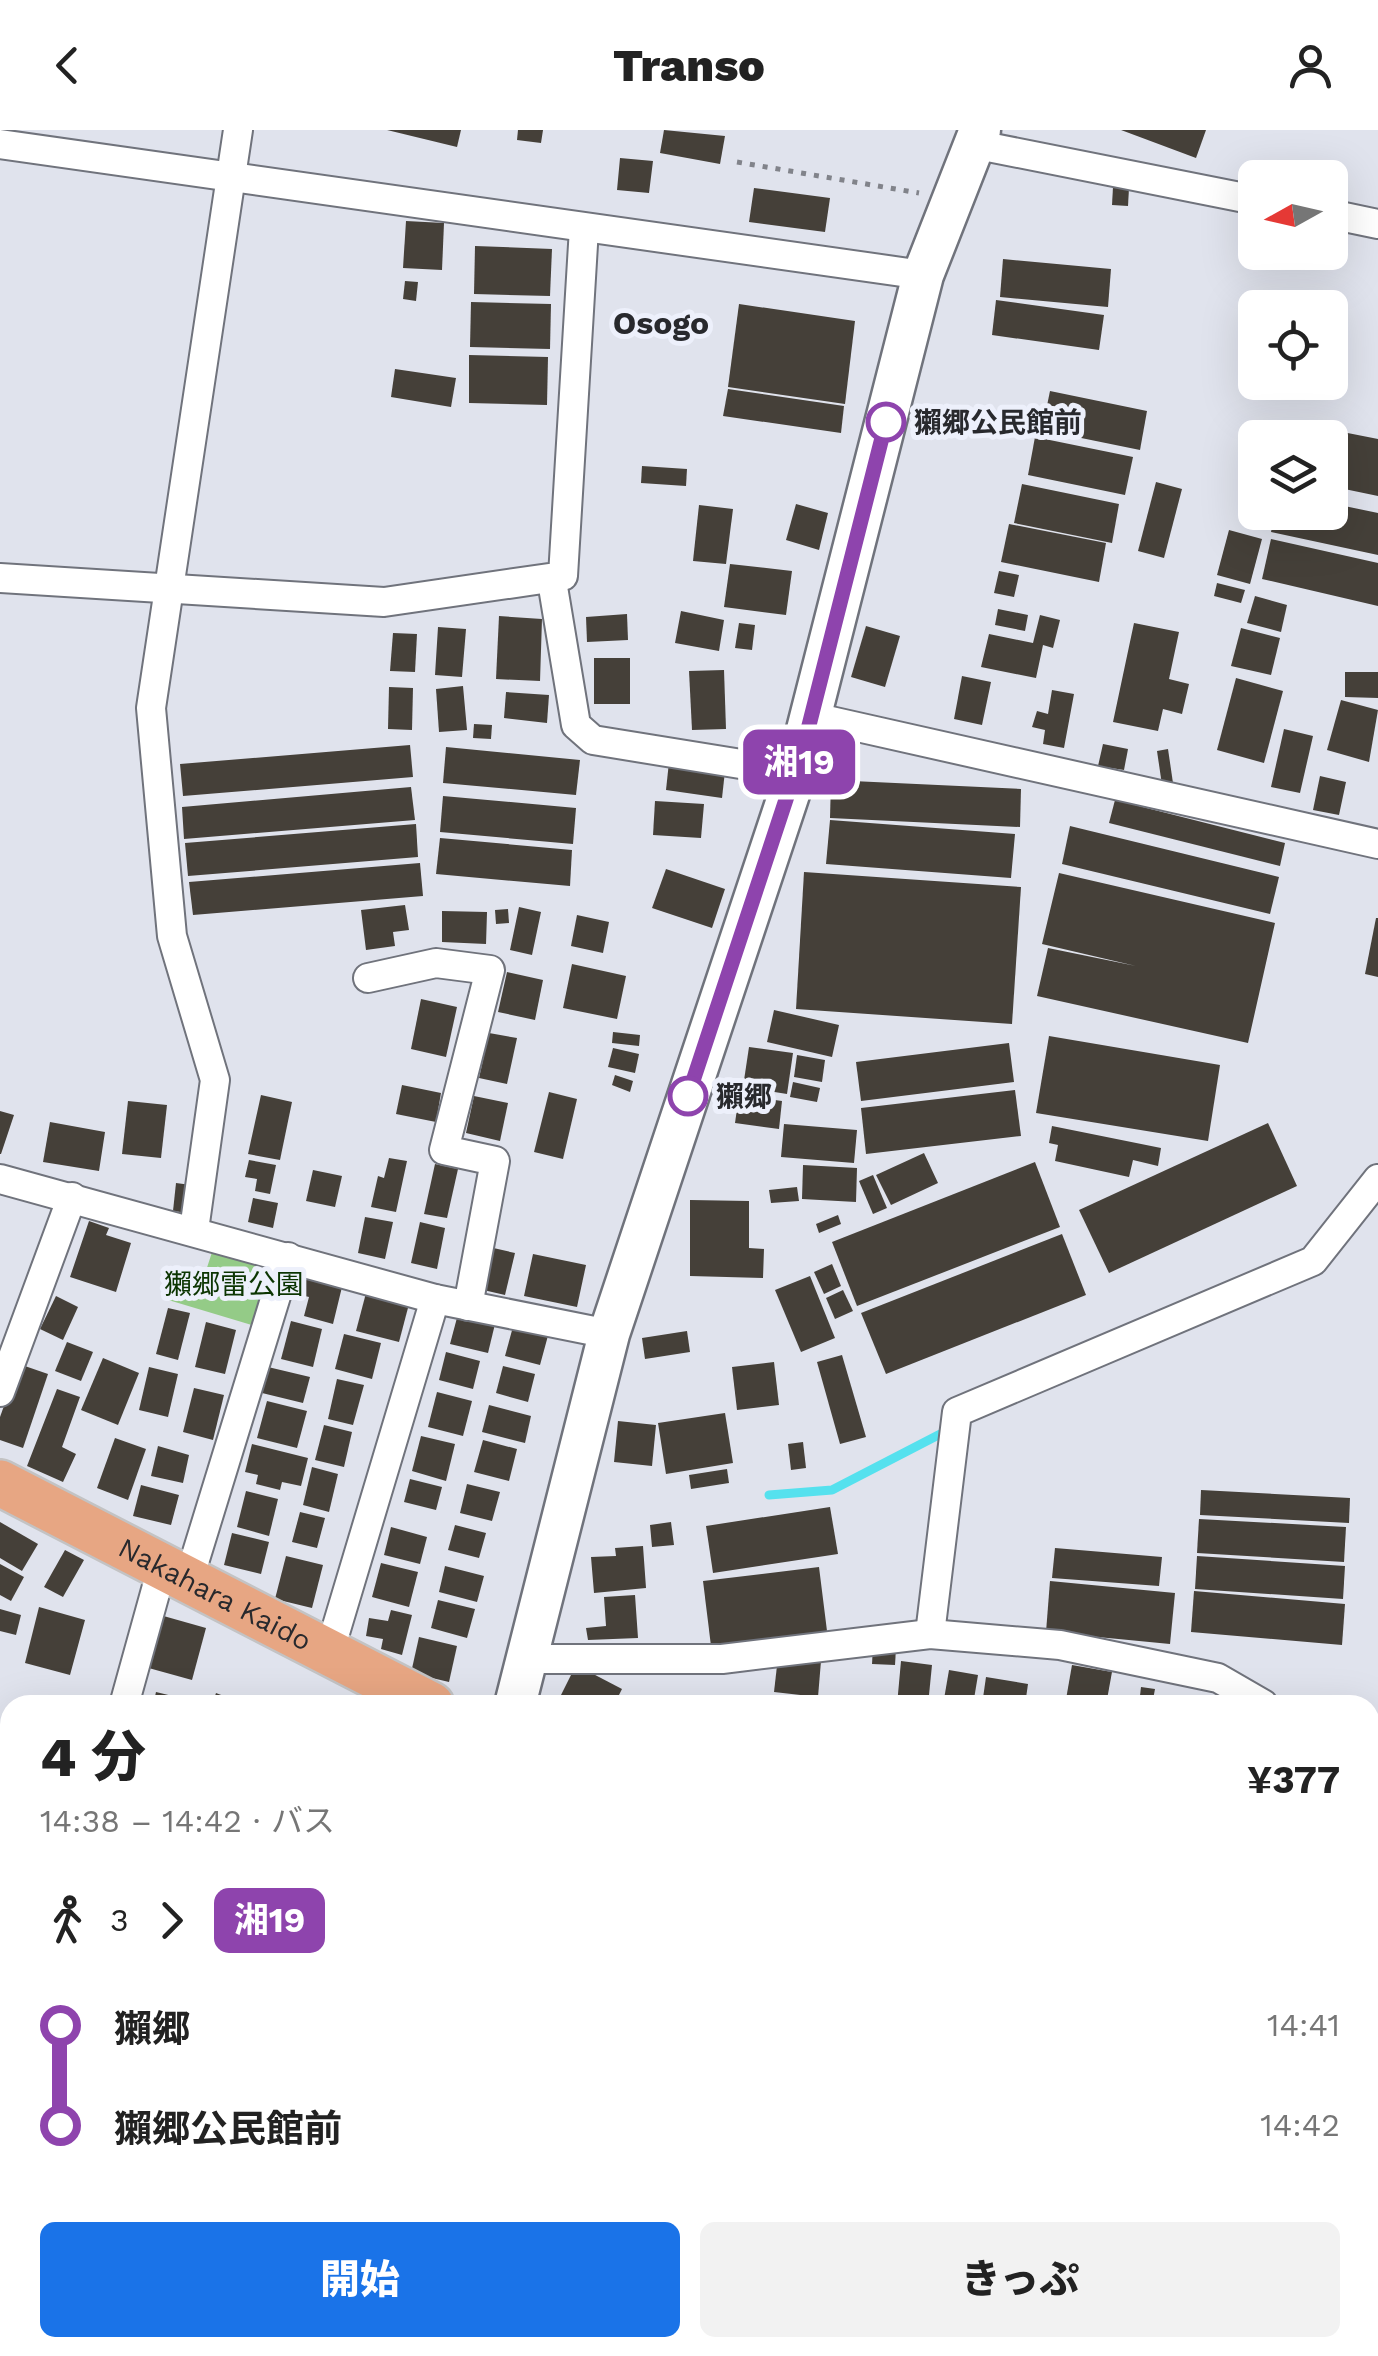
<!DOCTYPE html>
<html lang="ja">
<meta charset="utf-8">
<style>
:root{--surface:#fff;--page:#f2f2f2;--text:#222;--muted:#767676;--accent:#1a73e8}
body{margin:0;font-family:"Work Sans","Noto Sans JP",sans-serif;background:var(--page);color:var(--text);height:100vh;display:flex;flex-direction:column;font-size:38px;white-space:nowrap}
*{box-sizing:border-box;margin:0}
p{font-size:32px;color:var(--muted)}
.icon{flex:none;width:55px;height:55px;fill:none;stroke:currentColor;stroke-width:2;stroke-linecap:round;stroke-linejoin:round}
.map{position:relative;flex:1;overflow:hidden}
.side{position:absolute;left:0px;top:1565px;width:1380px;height:662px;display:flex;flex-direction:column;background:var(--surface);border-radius:30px 30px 0 0;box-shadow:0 10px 40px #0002}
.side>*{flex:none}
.badge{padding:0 20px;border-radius:15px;font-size:35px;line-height:65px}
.needle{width:65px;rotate:262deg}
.controls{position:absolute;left:1238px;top:30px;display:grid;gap:20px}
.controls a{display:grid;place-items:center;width:110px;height:110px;border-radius:15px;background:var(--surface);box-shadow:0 10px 40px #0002;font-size:50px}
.map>.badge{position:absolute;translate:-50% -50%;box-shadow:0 0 0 5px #fff}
.legs{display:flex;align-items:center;gap:15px;height:110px;padding:0 40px;font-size:32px}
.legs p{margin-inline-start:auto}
.headline{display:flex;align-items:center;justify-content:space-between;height:170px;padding:0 40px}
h1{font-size:55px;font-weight:800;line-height:75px}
.primary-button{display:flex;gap:20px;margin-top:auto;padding:20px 40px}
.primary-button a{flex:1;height:115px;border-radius:15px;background:var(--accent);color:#fff;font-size:40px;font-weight:800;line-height:115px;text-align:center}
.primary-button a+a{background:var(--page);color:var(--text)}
ul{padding:0 40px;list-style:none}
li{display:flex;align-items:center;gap:35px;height:100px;font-size:38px}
li i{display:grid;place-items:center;width:15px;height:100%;margin:0 12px;background:currentColor}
li i::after{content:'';width:25px;height:25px;margin:-12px;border:8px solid;border-radius:50%;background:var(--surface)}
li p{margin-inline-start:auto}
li:first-child i{background:linear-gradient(#0000 50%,currentColor 0)}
li:last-child i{background:linear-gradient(currentColor 50%,#0000 0)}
header{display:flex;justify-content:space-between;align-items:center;height:130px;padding:0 40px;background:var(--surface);font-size:45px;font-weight:800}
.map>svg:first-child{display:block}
.green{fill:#94cb87}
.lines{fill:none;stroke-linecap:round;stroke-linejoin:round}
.stream{stroke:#55e1ee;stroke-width:9}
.building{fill:#454039}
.street-casing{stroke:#70737c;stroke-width:32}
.secondary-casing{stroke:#70737c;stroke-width:45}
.primary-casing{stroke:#c3c3c4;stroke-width:50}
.path{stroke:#81838a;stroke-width:5;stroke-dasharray:5 8;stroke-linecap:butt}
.street{stroke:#fff;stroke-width:28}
.secondary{stroke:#fff;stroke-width:40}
.primary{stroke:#e7a683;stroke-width:45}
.line-1-casing{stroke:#fff;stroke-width:22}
.line-1{stroke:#8e44ad;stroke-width:15}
.stop-1-dot{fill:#fff;stroke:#8e44ad;stroke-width:5}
.labels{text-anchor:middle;stroke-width:10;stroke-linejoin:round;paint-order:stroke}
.stop-label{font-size:28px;font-weight:bold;fill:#28292d;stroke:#edf0fb;text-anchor:start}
.park-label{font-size:28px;fill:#0c3502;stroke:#edf0fb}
.street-label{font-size:28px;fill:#28292d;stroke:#edf0fb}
.quarter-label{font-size:32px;font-weight:bold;fill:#28292d;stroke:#edf0fb}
</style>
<header><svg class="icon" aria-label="back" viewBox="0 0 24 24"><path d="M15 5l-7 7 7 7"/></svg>Transo<svg class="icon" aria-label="person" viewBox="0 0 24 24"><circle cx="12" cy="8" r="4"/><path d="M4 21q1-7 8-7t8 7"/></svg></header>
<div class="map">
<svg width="1378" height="2226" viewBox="0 0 1378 2226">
<rect width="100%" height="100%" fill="#e0e3ed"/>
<!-- green -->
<path class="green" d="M214,1116L263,1130L269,1145L255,1196L165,1169L172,1142L203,1150Z"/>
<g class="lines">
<!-- stream -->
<path class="stream" d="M769,1365L832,1360L950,1299"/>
</g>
<!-- building -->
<g class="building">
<path d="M387,0H461L457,17Z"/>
<path d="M518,0H543L541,13L517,10Z"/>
<path d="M664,0L725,6L720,34L660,23Z"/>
<path d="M1121,0H1206L1196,28Z"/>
<path d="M620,28L653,31L649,63L617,60Z"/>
<path d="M1113,57L1129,58L1128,76L1112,75Z"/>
<path d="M754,58L830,68L825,102L749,92Z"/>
<path d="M406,91L444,93L442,140L403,138Z"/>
<path d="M475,116L552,119L550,166L474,164Z"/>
<path d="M1003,129L1111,139L1108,177L1000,167Z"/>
<path d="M405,151L418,152L416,171L403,169Z"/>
<path d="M996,170L1104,185L1099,220L992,205Z"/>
<path d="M471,172L551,174L550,219L470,217Z"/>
<path d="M739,174L855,191L845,274L728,257Z"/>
<path d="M469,225L548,227L547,275L469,273Z"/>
<path d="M395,239L456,248L451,277L391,267Z"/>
<path d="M728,259L844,276L841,303L723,286Z"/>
<path d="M1050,261L1147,281L1140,320L1042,300Z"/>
<path d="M1297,293L1378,309V366L1330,356V308H1294Z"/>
<path d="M1035,307L1133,327L1125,365L1028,345Z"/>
<path d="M642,336L687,339L686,356L641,353Z"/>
<path d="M1156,352L1182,359L1164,428L1138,421Z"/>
<path d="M1022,354L1119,374L1112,413L1014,393Z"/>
<path d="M1330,373L1378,383V425L1271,402L1275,382H1330Z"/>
<path d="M796,374L828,383L819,420L786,410Z"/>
<path d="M699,375L733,379L726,434L693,431Z"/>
<path d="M1009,394L1106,413L1099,452L1001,432Z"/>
<path d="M1229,400L1262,409L1250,454L1217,445Z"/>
<path d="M1271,409L1378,433V476L1262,449Z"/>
<path d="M730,434L792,441L786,485L724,477Z"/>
<path d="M999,441L1019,445L1014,467L994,463Z"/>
<path d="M1217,453L1245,460L1241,473L1214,466Z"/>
<path d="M1255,466L1287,475L1281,502L1247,493Z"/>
<path d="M998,479L1028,485L1025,501L995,495Z"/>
<path d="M681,481L724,490L719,521L675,513Z"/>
<path d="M627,484L628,510L587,512L586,487Z"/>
<path d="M1040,485L1060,490L1053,518L1043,515L1036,548L981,537L989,504L1033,513Z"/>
<path d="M499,486L542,489L540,551L496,549Z"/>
<path d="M739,493L755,495L752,520L735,518Z"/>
<path d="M1134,493L1179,502L1169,549L1189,554L1182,584L1163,579L1158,601L1113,592Z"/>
<path d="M866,496L900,506L885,557L851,547Z"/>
<path d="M438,497L466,499L462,547L435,545Z"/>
<path d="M1241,498L1280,508L1271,545L1231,536Z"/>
<path d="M393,503L417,504L415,542L390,541Z"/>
<rect x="594" y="528" width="36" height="46"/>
<path d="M724,540L726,599L692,600L689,541Z"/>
<path d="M1345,542H1378V568L1345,567Z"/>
<path d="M962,546L991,552L982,595L954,589Z"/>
<path d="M1236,548L1283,561L1264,633L1217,620Z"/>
<path d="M463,556L467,600L439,602L436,559Z"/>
<path d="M389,557L413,558L412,600L388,599Z"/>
<path d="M1052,560L1074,564L1064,618L1043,614L1045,600L1032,597L1037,581L1048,584Z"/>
<path d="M506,562L549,565L547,593L504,588Z"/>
<path d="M1341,570L1378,580L1369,632L1327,620Z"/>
<path d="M474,594L492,595L491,609L473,608Z"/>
<path d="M1284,599L1313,606L1300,663L1271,657Z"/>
<path d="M1103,614L1128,619L1124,640L1098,636Z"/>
<path d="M410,615L413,647L183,666L180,634Z"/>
<path d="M446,617L580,630L576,665L443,653Z"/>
<path d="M1168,619L1173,653L1162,655L1157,621Z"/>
<path d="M669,632L725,641L722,668L666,660Z"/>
<path d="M1320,646L1346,652L1339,685L1313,680Z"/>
<path d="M831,650L1021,659L1020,697L830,688Z"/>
<path d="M411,657L415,690L184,709L182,677Z"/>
<path d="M443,666L576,678L573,714L440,702Z"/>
<path d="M1115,670L1285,713L1280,736L1109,693Z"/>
<path d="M655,671L704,674L701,708L653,705Z"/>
<path d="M830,690L1015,704L1011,748L826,734Z"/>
<path d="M416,694L418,727L188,746L185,713Z"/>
<path d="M1070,696L1279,747L1270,784L1062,734Z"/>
<path d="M440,708L572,720L570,756L436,744Z"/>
<path d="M420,733L423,766L193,785L189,752Z"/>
<path d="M666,739L725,759L712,798L652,778Z"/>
<path d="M804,742L1021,757L1012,894L796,879Z"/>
<path d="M1059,743L1275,793L1248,913L1037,866L1048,818L1136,836L1042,814Z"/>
<path d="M405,775L409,800L393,802L395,816L366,820L361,780Z"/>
<path d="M519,777L541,782L532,825L510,820Z"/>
<path d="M508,779L509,793L496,794L495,780Z"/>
<path d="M442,781L487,782L486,814L442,812Z"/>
<path d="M577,785L609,792L603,823L571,816Z"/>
<path d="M1376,788H1378V847L1365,844Z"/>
<path d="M572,834L626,846L617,889L563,878Z"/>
<path d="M507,842L543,850L535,890L498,882Z"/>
<path d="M421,869L457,877L446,927L411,919Z"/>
<path d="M774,880L839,895L832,927L767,912Z"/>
<path d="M613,902L640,905L639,916L612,913Z"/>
<path d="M489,903L517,908L507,954L479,948Z"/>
<path d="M1049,906L1220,935L1208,1011L1036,983Z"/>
<path d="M1009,913L1014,952L861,971L856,932Z"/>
<path d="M749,917L793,923L787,964L743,957Z"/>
<path d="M613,918L639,924L635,943L608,937Z"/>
<path d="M797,925L825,930L822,952L794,947Z"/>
<path d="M615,945L633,951L630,962L612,955Z"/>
<path d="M793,952L820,958L817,972L790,967Z"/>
<path d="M402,955L441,963L436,992L396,984Z"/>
<path d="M1015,960L1021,1006L866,1024L861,978Z"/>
<path d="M549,962L577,969L563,1029L534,1022Z"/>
<path d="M261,965L292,972L280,1030L248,1024Z"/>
<path d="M739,965L782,971L779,999L735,993Z"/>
<path d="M474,966L508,973L500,1011L466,1003Z"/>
<path d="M128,971L167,975L161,1028L122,1024Z"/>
<path d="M0,981L14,985L1,1024H0Z"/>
<path d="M50,992L105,1002L99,1041L43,1032Z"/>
<path d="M1268,993L1297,1056L1109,1143L1079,1080Z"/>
<path d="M784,994L857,1000L854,1033L781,1027Z"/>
<path d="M1052,996L1161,1018L1158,1036L1133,1030L1129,1047L1055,1031L1058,1015L1049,1013Z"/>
<path d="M924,1023L938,1053L891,1075L876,1045Z"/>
<path d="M389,1028L407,1031L396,1082L371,1077L378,1046L384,1048Z"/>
<path d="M249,1030L276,1035L270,1064L255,1061L257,1049L245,1047Z"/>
<path d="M1035,1032L1060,1097L857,1176L832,1112Z"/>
<path d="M435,1034L458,1039L447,1088L424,1084Z"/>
<path d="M803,1035L857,1038L856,1072L802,1069Z"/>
<path d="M313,1040L342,1046L335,1077L306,1071Z"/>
<path d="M873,1045L887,1078L873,1084L859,1051Z"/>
<path d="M176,1053L191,1055L188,1083L173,1081Z"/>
<path d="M797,1057L799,1071L771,1073L769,1060Z"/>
<path d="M253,1068L278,1073L273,1098L248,1092Z"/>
<path d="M690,1070L749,1071V1118L764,1119L763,1148L690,1146Z"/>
<path d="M838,1085L841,1094L819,1103L816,1094Z"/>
<path d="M365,1087L393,1092L385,1129L358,1123Z"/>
<path d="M89,1091L109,1098L106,1105L131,1113L116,1162L70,1147Z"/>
<path d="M420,1092L445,1098L437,1139L411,1133Z"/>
<path d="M1062,1104L1086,1165L886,1244L861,1183Z"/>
<path d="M489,1117L515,1123L505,1165L479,1159Z"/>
<path d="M533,1124L586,1135L577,1177L524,1166Z"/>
<path d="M832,1134L841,1156L824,1164L814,1142Z"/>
<path d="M301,1146L342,1157L333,1194L304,1186L309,1167L297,1164Z"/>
<path d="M810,1146L835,1208L801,1222L775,1160Z"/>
<path d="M843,1160L853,1181L835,1189L826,1168Z"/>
<path d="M366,1163L409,1174L399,1212L356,1201Z"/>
<path d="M56,1166L78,1177L63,1210L40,1199Z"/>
<path d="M168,1178L190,1183L178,1230L156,1224Z"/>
<path d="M458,1184L495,1194L488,1223L450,1214Z"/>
<path d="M291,1191L322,1199L313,1237L281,1229Z"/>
<path d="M206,1192L236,1200L225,1244L195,1237Z"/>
<path d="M514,1193L549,1202L540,1235L505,1226Z"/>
<path d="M687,1201L690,1222L645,1229L642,1208Z"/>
<path d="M344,1204L381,1213L372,1249L335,1239Z"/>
<path d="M67,1212L93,1222L81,1251L55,1241Z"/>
<path d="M446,1222L480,1231L473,1259L439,1250Z"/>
<path d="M842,1225L866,1307L840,1314L817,1232Z"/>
<path d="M103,1228L139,1243L118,1295L81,1280Z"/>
<path d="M774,1232L779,1275L737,1280L732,1237Z"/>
<path d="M19,1234L48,1244L23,1318L0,1310V1287Z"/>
<path d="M503,1236L535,1244L528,1272L496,1263Z"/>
<path d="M149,1237L178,1244L168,1287L139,1280Z"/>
<path d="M268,1237L310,1247L303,1273L262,1263Z"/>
<path d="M337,1249L364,1255L353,1295L328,1289Z"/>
<path d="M194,1258L224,1265L213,1310L183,1302Z"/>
<path d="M57,1259L80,1267L62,1317L76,1324L63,1352L27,1336Z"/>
<path d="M437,1262L472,1271L463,1306L428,1297Z"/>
<path d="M267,1271L307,1281L297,1318L257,1308Z"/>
<path d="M489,1275L531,1286L525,1313L482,1302Z"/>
<path d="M725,1283L733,1333L666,1344L658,1293Z"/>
<path d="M618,1291L656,1295L652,1336L614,1332Z"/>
<path d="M324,1295L352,1302L344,1337L315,1330Z"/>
<path d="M421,1306L455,1314L446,1351L412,1341Z"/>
<path d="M115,1308L146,1319L128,1370L97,1358Z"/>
<path d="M483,1310L517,1319L509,1351L474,1342Z"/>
<path d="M803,1312L806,1338L791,1340L788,1314Z"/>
<path d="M252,1314L308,1328L301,1356L282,1352L280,1360L256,1354L258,1345L245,1342Z"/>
<path d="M158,1316L189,1325L183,1353L151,1346Z"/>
<path d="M312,1337L338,1344L329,1382L303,1375Z"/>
<path d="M727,1339L729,1353L691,1359L689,1345Z"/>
<path d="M410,1349L442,1357L436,1380L404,1372Z"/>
<path d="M467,1354L500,1362L492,1391L460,1383Z"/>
<path d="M141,1355L179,1365L171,1395L133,1386Z"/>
<path d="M1201,1360L1350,1368L1349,1393L1200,1385Z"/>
<path d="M246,1361L278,1369L269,1406L237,1397Z"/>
<path d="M830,1377L838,1424L713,1443L706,1396Z"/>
<path d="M300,1382L325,1388L317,1418L292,1412Z"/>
<path d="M1199,1389L1346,1397L1344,1432L1197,1423Z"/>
<path d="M0,1392L38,1414L22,1441L0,1428Z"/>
<path d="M671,1392L674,1415L652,1417L650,1395Z"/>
<path d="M455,1395L486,1403L479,1428L448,1420Z"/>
<path d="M391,1397L427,1407L420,1434L384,1425Z"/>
<path d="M232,1403L269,1412L261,1444L224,1435Z"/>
<path d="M643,1416L646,1458L594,1463L591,1427L616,1426L615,1418Z"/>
<path d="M1055,1418L1162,1427L1159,1456L1052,1448Z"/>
<path d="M65,1420L84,1430L63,1467L44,1457Z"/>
<path d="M286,1426L323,1435L312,1478L275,1469Z"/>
<path d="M1197,1426L1345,1436L1343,1469L1195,1459Z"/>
<path d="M381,1433L418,1442L409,1477L372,1467Z"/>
<path d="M0,1434L24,1447L11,1471L0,1465Z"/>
<path d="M445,1436L484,1446L477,1472L439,1462Z"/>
<path d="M819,1437L827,1501L711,1516L703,1451Z"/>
<path d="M1050,1451L1175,1463L1170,1514L1046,1502Z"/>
<path d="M1194,1461L1345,1474L1342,1515L1191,1502Z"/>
<path d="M635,1465L638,1508L588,1510L586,1498L606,1496L604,1467Z"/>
<path d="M438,1470L475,1479L467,1508L431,1498Z"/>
<path d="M39,1477L85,1490L70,1545L25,1533Z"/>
<path d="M0,1479L21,1485L16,1505L0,1501Z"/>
<path d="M391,1480L412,1485L402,1525L381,1519L383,1509L366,1506L369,1488L388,1491Z"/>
<path d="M160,1485L206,1498L192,1550L145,1537Z"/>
<path d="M419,1507L457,1516L449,1552L411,1543Z"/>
<path d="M873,1516L896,1518L895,1535L872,1534Z"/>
<path d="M778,1527L821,1531L818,1567L774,1562Z"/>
<path d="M901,1531L932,1535L928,1575H897Z"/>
<path d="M576,1535L622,1559L614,1575H556Z"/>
<path d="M1072,1535L1112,1542L1106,1575H1065Z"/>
<path d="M949,1540L978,1545L973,1575H943Z"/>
<path d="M986,1547L1028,1554L1025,1575H982Z"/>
<path d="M1141,1557L1155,1559L1152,1575L1139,1574Z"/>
<path d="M156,1562L193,1571L192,1575H153Z"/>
<path d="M216,1563L247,1575H212Z"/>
<path d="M774,1569L812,1572V1575H773Z"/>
<path d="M1370,1598L1378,1599V1778H1370Z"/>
<path d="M3,1689L10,1691V1743L0,1740Z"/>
<path d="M75,2218H156L155,2226H75Z"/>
<path d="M538,2218H569L587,2221L586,2226H537Z"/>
<path d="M677,2218H712L710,2226H676Z"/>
<path d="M1021,2218H1113L1111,2226H1019Z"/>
<path d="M1154,2218H1191L1189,2226L1153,2221Z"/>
</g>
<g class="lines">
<defs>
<g id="street">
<path d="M0,14L923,145"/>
<path d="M973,14L1255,70"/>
<path d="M1330,84L1378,94"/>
<path d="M0,448L384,472L563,446L584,98"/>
<path d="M552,451L576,595L593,610L796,643"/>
<path d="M813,587L1378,714"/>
<path d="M368,848L436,833L490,840L444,1020L495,1031L468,1176"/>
<path d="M0,1049L435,1169L609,1204"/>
<path d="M194,1100L215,950L172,806L151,578L238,0"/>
<path d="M0,1262L72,1067"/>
<path d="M188,1452L288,1127"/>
<path d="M930,1504L957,1282L1313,1131L1378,1049"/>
<path d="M329,1523L435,1169"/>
<path d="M524,1529H722L930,1504L1060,1515L1218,1548L1263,1574"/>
<path d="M124,1575L162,1438"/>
<path d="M0,1962L10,1965"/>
<path d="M1370,2099L1378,2100"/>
<path d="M31,2218V2226"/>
<path d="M632,2226L634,2218"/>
<path d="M845,2226L847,2218"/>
</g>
<g id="secondary">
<path d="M515,1575L609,1204L796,643L923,145L980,0"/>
<path d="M912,2218L930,2226"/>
</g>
<g id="primary">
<path id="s1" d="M0,1353L431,1575"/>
<path d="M1370,1808H1378"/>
</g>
</defs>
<!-- street casing -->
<use href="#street" class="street-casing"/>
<!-- secondary casing -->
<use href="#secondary" class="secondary-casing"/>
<!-- primary casing -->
<use href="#primary" class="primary-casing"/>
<!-- path -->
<g class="path">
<path d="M737,32L919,63"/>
<path d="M1370,1587L1378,1588"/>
</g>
<!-- street -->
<use href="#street" class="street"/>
<!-- secondary -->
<use href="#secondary" class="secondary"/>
<!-- primary -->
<use href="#primary" class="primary"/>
</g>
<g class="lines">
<defs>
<path id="line-1" d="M688,966L804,615L886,292"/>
</defs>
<!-- line-1 casing -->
<use href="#line-1" class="line-1-casing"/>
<!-- line-1 -->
<use href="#line-1" class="line-1"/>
</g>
<!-- markers -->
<g class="stop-1-dot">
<circle cx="886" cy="292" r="18"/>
<circle cx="688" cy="966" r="18"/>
</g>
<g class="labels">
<!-- stop labels -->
<g class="stop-label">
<text x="914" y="302">獺郷公民館前</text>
<text x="716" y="976">獺郷</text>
</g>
<!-- park labels -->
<g class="park-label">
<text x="234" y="1164">獺郷雷公園</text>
</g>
<!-- street labels -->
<g class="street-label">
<text dy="10" stroke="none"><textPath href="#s1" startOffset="242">Nakahara Kaido</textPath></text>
</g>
<!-- quarter labels -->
<g class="quarter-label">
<text x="661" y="204">Osogo</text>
</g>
</g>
</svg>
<div class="controls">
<a><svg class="needle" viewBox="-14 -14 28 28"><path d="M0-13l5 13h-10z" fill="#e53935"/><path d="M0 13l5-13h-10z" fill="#767676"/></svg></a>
<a><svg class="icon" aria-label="locate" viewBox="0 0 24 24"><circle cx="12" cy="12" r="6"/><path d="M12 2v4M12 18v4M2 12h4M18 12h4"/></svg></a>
<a><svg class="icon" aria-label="layers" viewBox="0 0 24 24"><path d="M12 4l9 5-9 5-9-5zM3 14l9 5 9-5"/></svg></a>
</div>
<b class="badge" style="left:799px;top:632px;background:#8e44ad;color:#fff">湘19</b>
<section class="side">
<div class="headline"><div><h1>4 分</h1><p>14:38 – 14:42 · バス</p></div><b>¥377</b></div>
<div class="legs"><svg class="icon" aria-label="walk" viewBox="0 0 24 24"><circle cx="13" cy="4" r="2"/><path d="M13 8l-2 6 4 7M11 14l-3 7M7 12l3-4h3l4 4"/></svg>3<svg class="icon" aria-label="forward" viewBox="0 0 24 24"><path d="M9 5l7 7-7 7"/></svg><b class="badge" style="background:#8e44ad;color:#fff">湘19</b></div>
<ul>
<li><i style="color:#8e44ad"></i><b>獺郷</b><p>14:41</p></li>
<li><i style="color:#8e44ad"></i><b>獺郷公民館前</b><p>14:42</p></li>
</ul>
<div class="primary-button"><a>開始</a><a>きっぷ</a></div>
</section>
</div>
